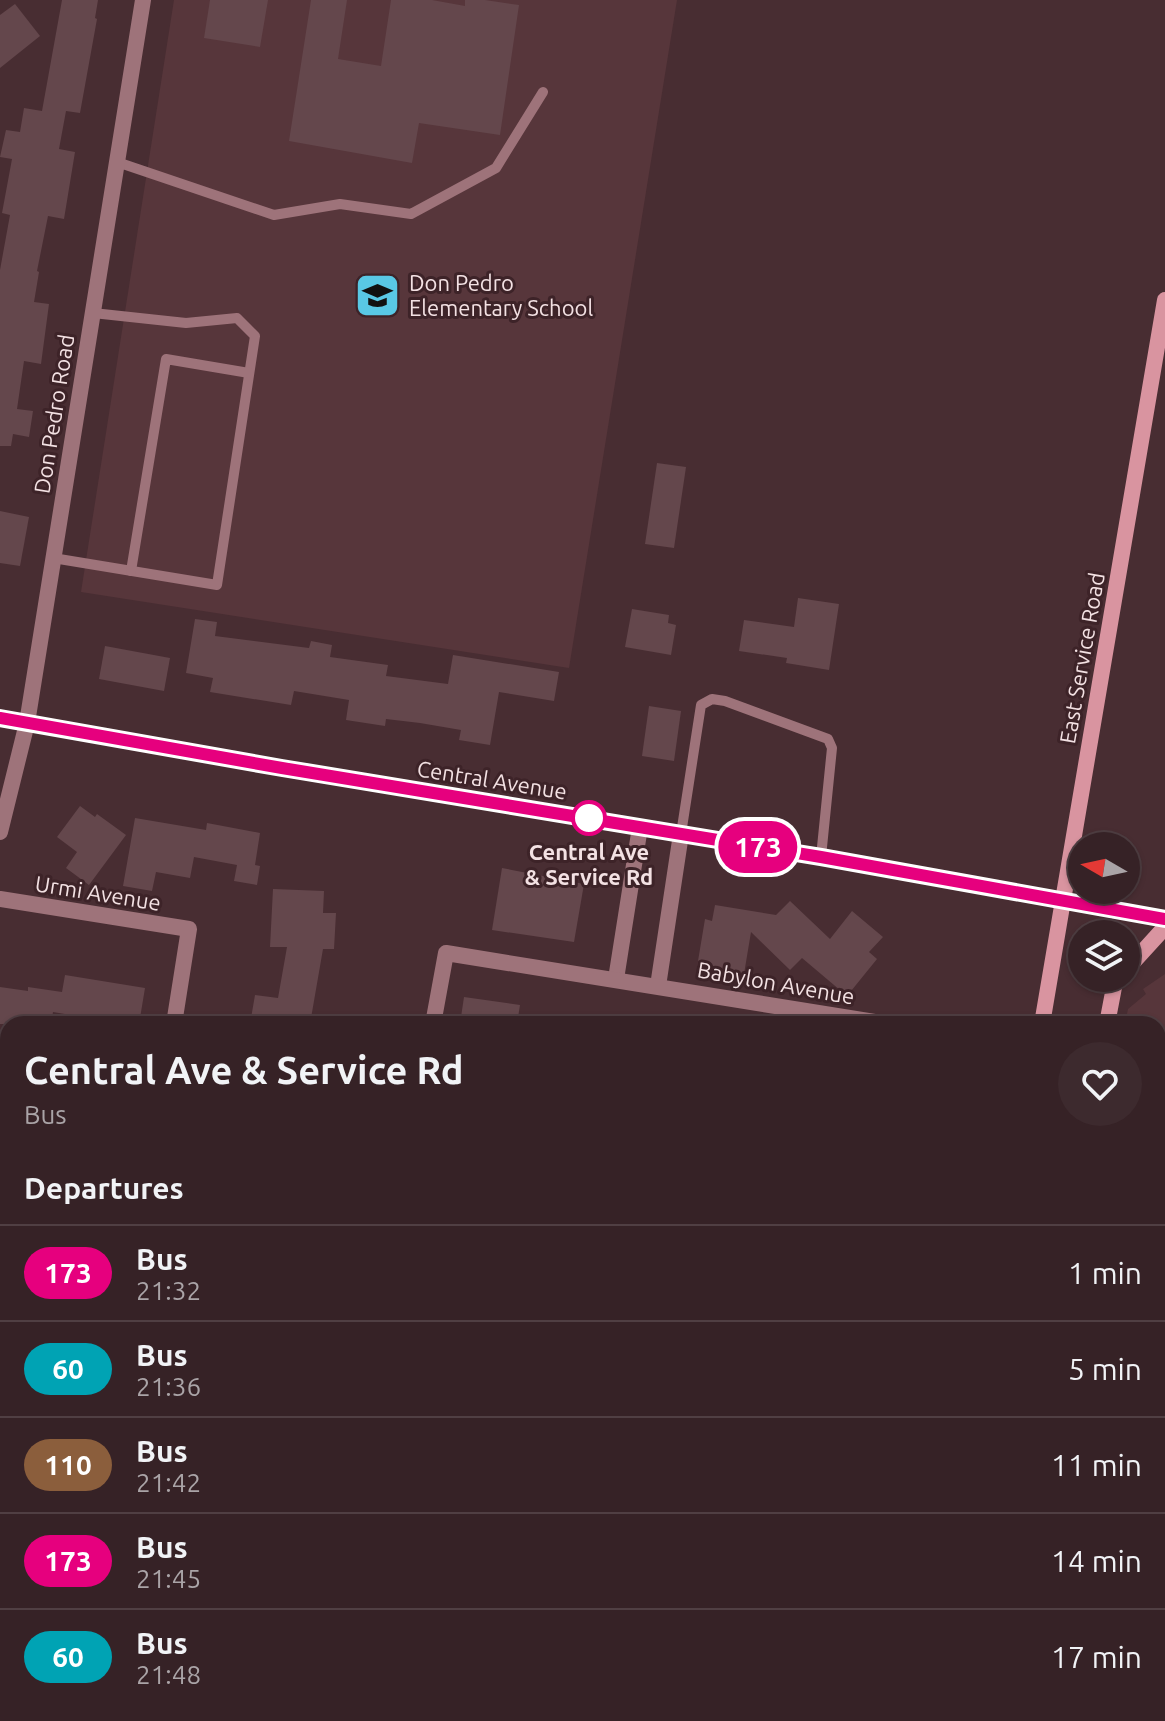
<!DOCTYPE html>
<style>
:root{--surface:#362226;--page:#3d2a2e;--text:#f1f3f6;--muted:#aaa4a7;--line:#503f43}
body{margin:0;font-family:Ubuntu,sans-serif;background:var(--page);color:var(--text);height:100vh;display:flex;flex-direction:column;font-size:30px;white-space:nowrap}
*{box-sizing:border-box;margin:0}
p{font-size:26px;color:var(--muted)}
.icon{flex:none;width:44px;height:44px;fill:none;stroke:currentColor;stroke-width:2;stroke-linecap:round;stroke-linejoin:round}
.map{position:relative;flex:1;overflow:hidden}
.side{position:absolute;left:0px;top:1016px;width:1166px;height:706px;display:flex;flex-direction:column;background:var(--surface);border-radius:24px 24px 0 0;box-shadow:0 2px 6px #0004,0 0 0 2px var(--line)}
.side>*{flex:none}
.badge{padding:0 16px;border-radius:26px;font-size:28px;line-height:52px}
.needle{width:52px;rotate:279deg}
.fabs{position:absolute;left:1068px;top:832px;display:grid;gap:16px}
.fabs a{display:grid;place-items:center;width:72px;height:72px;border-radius:50%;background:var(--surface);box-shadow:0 2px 6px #0004,0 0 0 2px var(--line);font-size:40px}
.map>.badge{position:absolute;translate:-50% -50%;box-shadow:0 0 0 4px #fff}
h2{padding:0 24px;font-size:30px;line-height:72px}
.round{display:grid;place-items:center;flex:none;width:84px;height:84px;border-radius:42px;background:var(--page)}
.summary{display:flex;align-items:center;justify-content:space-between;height:136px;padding:0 24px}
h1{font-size:38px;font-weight:700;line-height:60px}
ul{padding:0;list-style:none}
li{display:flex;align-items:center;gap:24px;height:96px;padding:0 24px;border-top:2px solid var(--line)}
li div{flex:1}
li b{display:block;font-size:30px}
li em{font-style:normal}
li .badge{min-width:88px;font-weight:700;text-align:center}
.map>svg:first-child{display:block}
.built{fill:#57363b}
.building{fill:#64474c}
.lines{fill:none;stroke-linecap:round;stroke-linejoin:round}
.lane{stroke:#9e737a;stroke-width:10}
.street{stroke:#9e737a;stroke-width:16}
.secondary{stroke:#d994a0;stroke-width:16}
.line-casing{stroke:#fff;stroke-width:18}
.line{stroke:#e6007e;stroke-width:12}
.stop-dot{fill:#fff;stroke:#e6007e;stroke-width:4}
.labels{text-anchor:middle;stroke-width:6;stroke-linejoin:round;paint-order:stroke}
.poi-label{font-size:22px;fill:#f3e1e3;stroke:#3d2328;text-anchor:start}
.street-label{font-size:22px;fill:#f3e1e3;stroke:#3d2328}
.stop-label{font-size:22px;font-weight:bold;fill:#f3e1e3;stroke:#3d2328}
</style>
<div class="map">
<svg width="1165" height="1721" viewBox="0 0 1165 1721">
<rect width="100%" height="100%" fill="#482d32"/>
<!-- built -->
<g class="built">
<path d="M174,0H677L569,668L81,592Z"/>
<path d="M1165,974V1721H995L996,1714H1158V1024H1125L1128,1009L1146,994L1143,989Z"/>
</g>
<!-- building -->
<g class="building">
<path d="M62,0H98L95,18L97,19L80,113L66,111L59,149L75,152L64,219L48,216L37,271L39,272L34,302L49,304L41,364L24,361L17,409L33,411L29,437L13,434L11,446H0V270L10,215L2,213L12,159L0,157L6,130L20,132L24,108L42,111Z"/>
<path d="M210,0H268L260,47L204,38Z"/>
<path d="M311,0H347L338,59L381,66L391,0H432L465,6V0H485L519,5L500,135L419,123L412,163L289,141Z"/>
<path d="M15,4L40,36L0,68V15Z"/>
<path d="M657,463L686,467L674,548L645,544Z"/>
<path d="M0,511L29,517L20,566L0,563Z"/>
<path d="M798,598L839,604L829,670L786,663L787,658L739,651L744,620L794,627Z"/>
<path d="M632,609L669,615L668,623L676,625L671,655L625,647Z"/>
<path d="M195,619L217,622L215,636L309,648L311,641L332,645L330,657L388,665L386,676L448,684L453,655L559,672L554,701L499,692L490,745L459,740L461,730L420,723L386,719L385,726L346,720L349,700L294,691L291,705L210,692L213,678L186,673Z"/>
<path d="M105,646L170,658L164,691L99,679Z"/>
<path d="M649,706L681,711L674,761L642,756Z"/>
<path d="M80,806L95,817L97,814L126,835L89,885L66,868L77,852L57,837Z"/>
<path d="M135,818L206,830L207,823L260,833L255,865L260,866L257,885L234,881L237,865L194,857L190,878L156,872L152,891L123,886Z"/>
<path d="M502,868L584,884L574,942L492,930Z"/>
<path d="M273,889L324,891L323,913H336L334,949H323L310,1024H250L255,995L278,998L287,947H270Z"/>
<path d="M790,901L830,939L852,911L883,937L869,952L877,959L847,996L802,958L790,970L751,932L744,974L697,967L705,919L712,921L715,905L776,915Z"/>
<path d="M65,975L145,988L139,1024H123L53,1012L51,1024H0V987L28,991V987L62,992Z"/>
<path d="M464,997L520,1005L517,1024H460Z"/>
</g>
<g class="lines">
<!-- lane -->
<g class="lane">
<path d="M117,162L274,215L340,204L411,214L496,168L543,92"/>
<path d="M53,558L217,585L255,336L237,318L186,323L93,313"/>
<path d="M131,571L166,359L249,373"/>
<path d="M681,834L701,705L712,699L725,701L828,739L832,748L821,857"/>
<path d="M1158,1423L1165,1412"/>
<path d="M1032,1721L1033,1714"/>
</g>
<!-- street -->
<g class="street">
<path d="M0,832L27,723L143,0"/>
<path d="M0,899L189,929L174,1024"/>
<path d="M616,979L640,827"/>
<path d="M658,986L681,834"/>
<path d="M433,1024L446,953L887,1024"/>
<path d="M432,1714L475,1721"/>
<path d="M63,1721L64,1714"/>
<path d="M315,1721L317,1714"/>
<path d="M788,1721L789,1714"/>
</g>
<!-- secondary -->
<g class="secondary">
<path d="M0,718L282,768L821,857L1165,919"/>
<path d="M1126,970L1165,927"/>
<path d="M1042,1024L1165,300"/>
<path d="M1107,1024L1115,982L1119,978"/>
<path d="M924,1721L925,1714"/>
</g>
</g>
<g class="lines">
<defs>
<path id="line" d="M0,718L282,768L821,857L1165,919"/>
</defs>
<!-- line casing -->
<use href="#line" class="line-casing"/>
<!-- line -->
<use href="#line" class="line"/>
</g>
<!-- icons -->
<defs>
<symbol id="school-square" viewBox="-11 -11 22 22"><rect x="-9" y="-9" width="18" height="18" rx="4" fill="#59c8e5" stroke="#3d2328"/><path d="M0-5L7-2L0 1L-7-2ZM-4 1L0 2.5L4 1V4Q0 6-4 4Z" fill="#111"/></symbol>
</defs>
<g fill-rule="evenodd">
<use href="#school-square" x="352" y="270" width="51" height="51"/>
</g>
<!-- markers -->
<circle class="stop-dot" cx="589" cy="818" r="16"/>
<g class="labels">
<!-- poi labels -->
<g class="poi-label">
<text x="409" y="291">Don Pedro<tspan x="409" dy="25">Elementary School</tspan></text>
</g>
<!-- street labels -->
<g class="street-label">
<text transform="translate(54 414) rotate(-81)" y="8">Don Pedro Road</text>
<text transform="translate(1082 658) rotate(-80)" y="8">East Service Road</text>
<text transform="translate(492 780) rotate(9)" y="8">Central Avenue</text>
<text transform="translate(98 893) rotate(9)" y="8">Urmi Avenue</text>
<text transform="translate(776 983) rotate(10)" y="8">Babylon Avenue</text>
</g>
<!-- stop labels -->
<g class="stop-label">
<text x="589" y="860">Central Ave<tspan x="589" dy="25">&amp; Service Rd</tspan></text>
</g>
</g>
</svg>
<div class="fabs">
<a><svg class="needle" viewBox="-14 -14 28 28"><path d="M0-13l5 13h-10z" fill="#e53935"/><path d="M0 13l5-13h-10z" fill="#aaa4a7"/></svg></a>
<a><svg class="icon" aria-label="layers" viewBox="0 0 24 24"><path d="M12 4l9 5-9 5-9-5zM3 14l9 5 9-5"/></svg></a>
</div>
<b class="badge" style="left:758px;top:847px;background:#e6007e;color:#fff">173</b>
<section class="side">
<div class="summary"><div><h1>Central Ave &amp; Service Rd</h1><p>Bus</p></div><a class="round"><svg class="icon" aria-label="heart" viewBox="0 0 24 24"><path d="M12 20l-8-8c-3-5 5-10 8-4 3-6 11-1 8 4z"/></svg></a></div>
<h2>Departures</h2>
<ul>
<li><span class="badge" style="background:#e6007e;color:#fff">173</span><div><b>Bus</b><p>21:32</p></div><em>1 min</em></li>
<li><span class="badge" style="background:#00a3b4;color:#fff">60</span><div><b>Bus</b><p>21:36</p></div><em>5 min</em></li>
<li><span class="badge" style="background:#8b5e3c;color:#fff">110</span><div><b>Bus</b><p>21:42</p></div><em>11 min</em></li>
<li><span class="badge" style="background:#e6007e;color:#fff">173</span><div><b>Bus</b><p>21:45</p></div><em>14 min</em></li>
<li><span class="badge" style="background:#00a3b4;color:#fff">60</span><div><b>Bus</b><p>21:48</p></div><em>17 min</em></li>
</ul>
</section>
</div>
